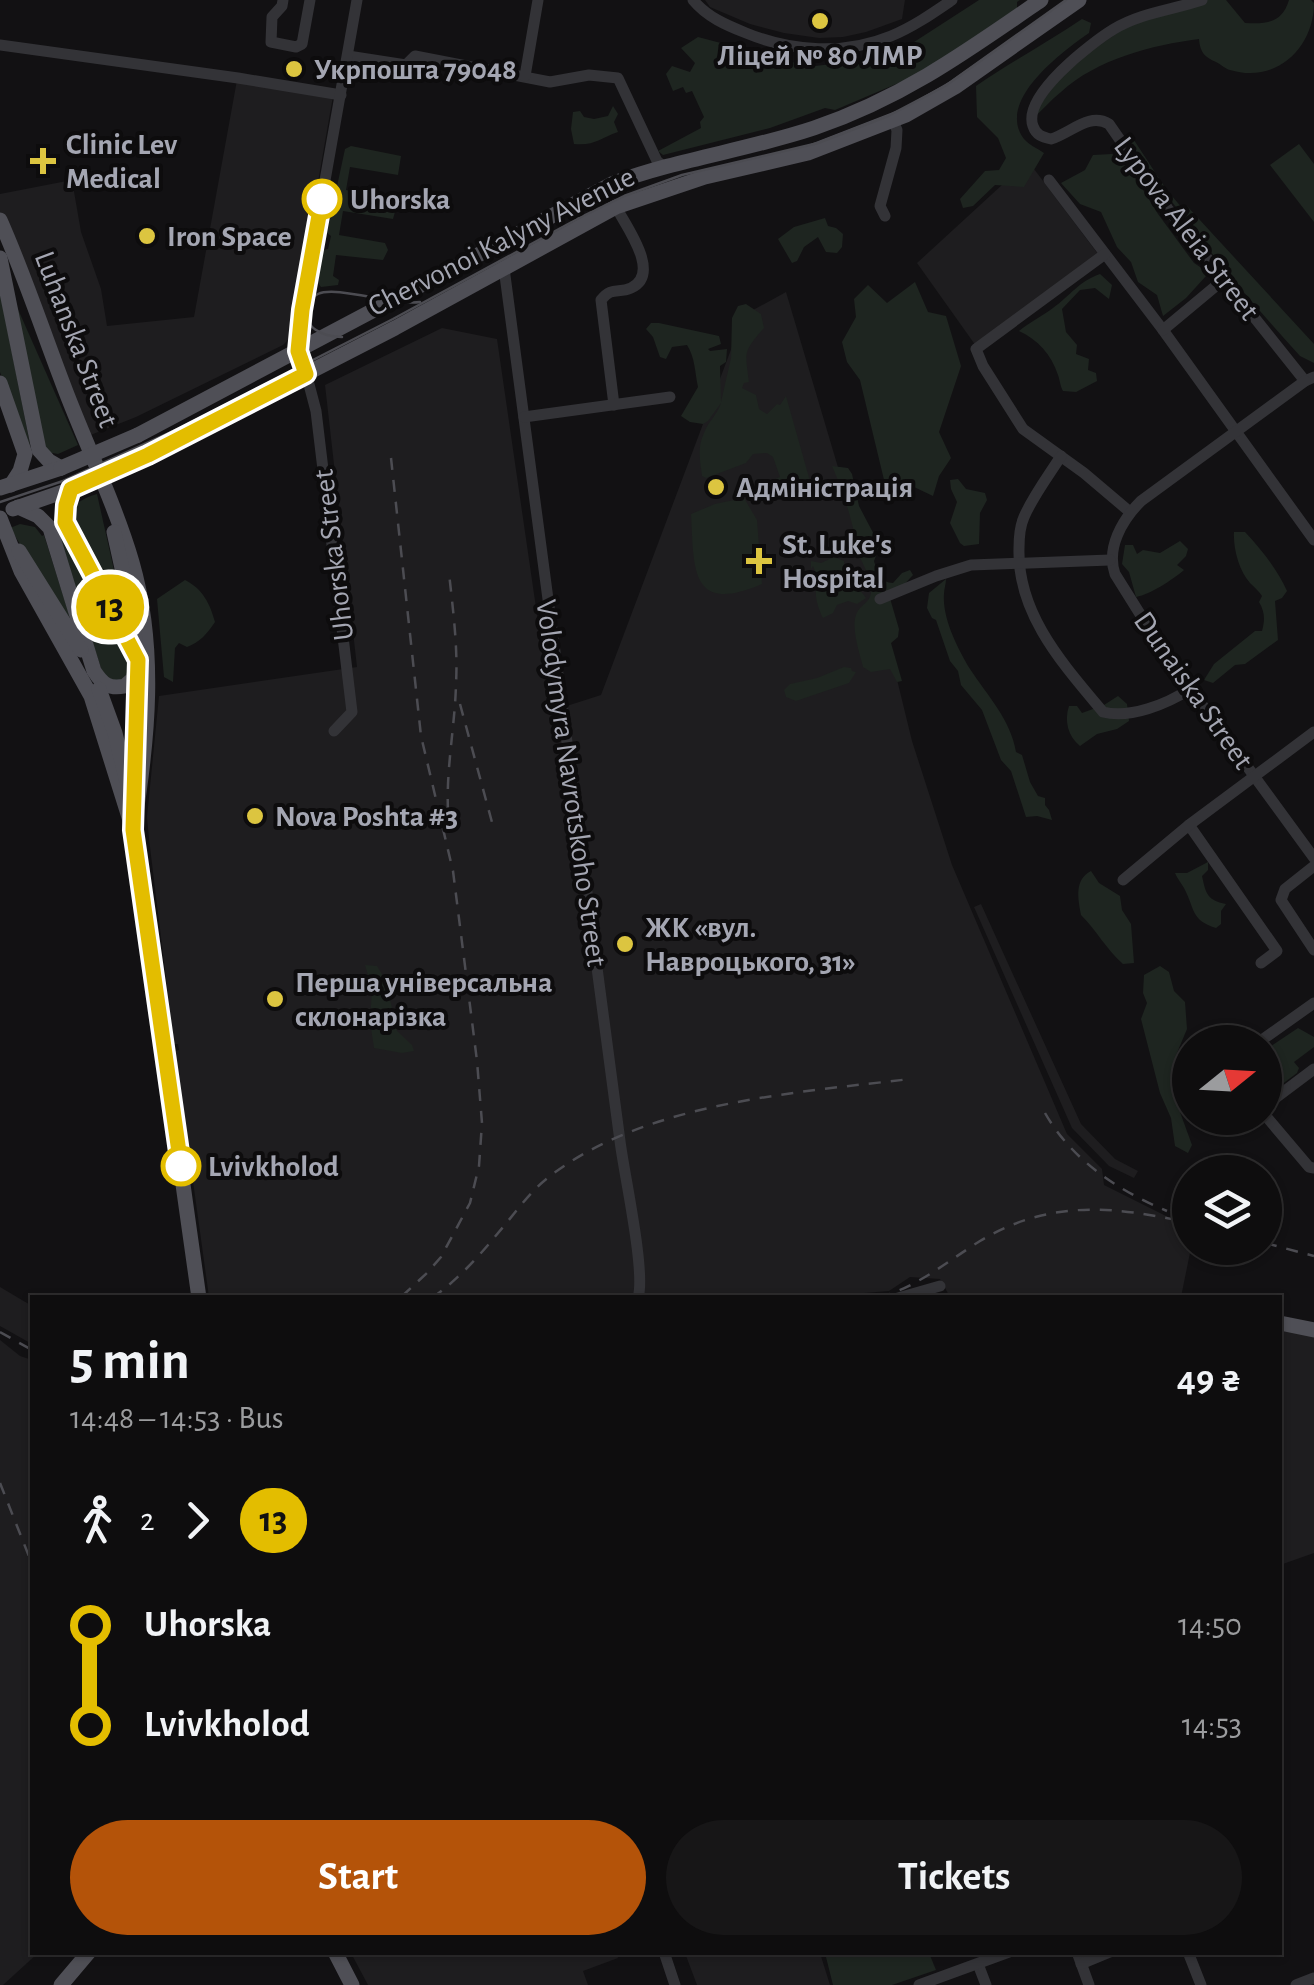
<!DOCTYPE html>
<meta charset="utf-8">
<style>
:root{--surface:#0e0d0e;--page:#171617;--text:#f1f3f6;--muted:#9b9c9e;--line:#2e2d2e;--accent:#b45309}
body{margin:0;font-family:"Alegreya Sans",sans-serif;background:var(--page);color:var(--text);height:100vh;display:flex;flex-direction:column;font-size:38px;white-space:nowrap}
*{box-sizing:border-box;margin:0}
p{font-size:32px;color:var(--muted)}
.icon{flex:none;width:55px;height:55px;fill:none;stroke:currentColor;stroke-width:2;stroke-linecap:round;stroke-linejoin:round}
.map{position:relative;flex:1;overflow:hidden}
.drawer{position:absolute;left:30px;top:1295px;width:1252px;height:660px;display:flex;flex-direction:column;background:var(--surface);border-radius:0px;box-shadow:0 2px 8px #0004,0 0 0 2px var(--line)}
.drawer>*{flex:none}
.badge{padding:0 20px;border-radius:32px;font-size:35px;line-height:65px}
.needle{width:65px;rotate:72deg}
.buttons{position:absolute;left:1172px;top:1025px;display:grid;gap:20px}
.buttons a{display:grid;place-items:center;width:110px;height:110px;border-radius:50%;background:var(--surface);box-shadow:0 2px 8px #0004,0 0 0 2px var(--line);font-size:50px}
.map>.badge{position:absolute;translate:-50% -50%;box-shadow:0 0 0 5px #fff}
.legs{display:flex;align-items:center;gap:15px;height:110px;padding:0 40px;font-size:32px}
.legs p{margin-inline-start:auto}
.overview{display:flex;align-items:center;justify-content:space-between;height:170px;padding:0 40px}
h1{font-size:55px;font-weight:700;line-height:75px}
.cta{display:flex;gap:20px;margin-top:auto;padding:20px 40px}
.cta a{flex:1;height:115px;border-radius:60px;background:var(--accent);color:#fff;font-size:40px;font-weight:700;line-height:115px;text-align:center}
.cta a+a{background:var(--page);color:var(--text)}
ul{padding:0 40px;list-style:none}
li{display:flex;align-items:center;gap:35px;height:100px;font-size:38px}
li i{display:grid;place-items:center;width:15px;height:100%;margin:0 12px;background:currentColor}
li i::after{content:'';width:25px;height:25px;margin:-12px;border:8px solid;border-radius:50%;background:var(--surface)}
li p{margin-inline-start:auto}
li:first-child i{background:linear-gradient(#0000 50%,currentColor 0)}
li:last-child i{background:linear-gradient(currentColor 50%,#0000 0)}
.map>svg:first-child{display:block}
.built{fill:#1e1d1f}
.green{fill:#1e2520}
.lines{fill:none;stroke-linecap:round;stroke-linejoin:round}
.minor{stroke:#333337;stroke-width:11}
.major{stroke:#4f4f56;stroke-width:15}
.tram{stroke:#4c4c52;stroke-width:2.5}
.rail{stroke:#4c4c52;stroke-width:2.5;stroke-dasharray:12 10;stroke-linecap:butt}
.major-bridge{stroke:#4f4f56;stroke-width:15}
.line-1-casing{stroke:#fff;stroke-width:22}
.line-1{stroke:#e3bd00;stroke-width:15}
.poi-dot{fill:#dcc540;stroke:#0d0c0d;stroke-width:4}
.stop-1-dot{fill:#fff;stroke:#e3bd00;stroke-width:5}
.labels{text-anchor:middle;stroke-width:8;stroke-linejoin:round;paint-order:stroke}
.poi-label{font-size:30px;font-weight:bold;fill:#a4a6b2;stroke:#0d0c0d;text-anchor:start}
.stop-label{font-size:30px;font-weight:bold;fill:#a4a6b2;stroke:#0d0c0d;text-anchor:start}
.street-label{font-size:30px;fill:#a4a6b2;stroke:#0d0c0d}
</style>
<div class="map">
<svg width="1314" height="1985" viewBox="0 0 1314 1985">
<rect width="100%" height="100%" fill="#121113"/>
<!-- built -->
<g class="built">
<path d="M705,0H905L902,19L866,32L843,37L819,38L784,33L750,24L710,7Z"/>
<path d="M237,80L333,96L291,337L283,345L136,417L88,436L0,215V194L72,180L81,232L101,289L107,326L194,317Z"/>
<path d="M1028,161L1098,254L976,346L917,263Z"/>
<path d="M786,292L894,656L892,659L912,741L952,865L1067,1134L1102,1169L1104,1185L1190,1228L1191,1248L1181,1297H950L940,1279L910,1277L889,1291L802,1298L209,1297L175,1051L179,1050L178,1044H174L149,839L147,817L159,696L357,667L325,385L442,328L497,339L551,711L601,695L744,315Z"/>
<path d="M981,904L1081,1124L1115,1159L1138,1171L1134,1178L1109,1166L1072,1128L974,907Z"/>
<path d="M0,1287L32,1306V1344L0,1326Z"/>
<path d="M1280,1327L1314,1334V1553L1280,1565Z"/>
<path d="M0,1340L20,1356L32,1360V1952L38,1953L3,1985H0Z"/>
<path d="M616,1952L618,1958L583,1971L588,1985H368L351,1953Z"/>
<path d="M685,1953H820L830,1985H697Z"/>
</g>
<!-- green -->
<g class="green">
<path d="M979,0H1020L1017,2V8L922,73L835,110L825,108L770,128L663,155L658,151L701,128L700,122L704,117L692,91L686,93L683,87L673,91L666,74L672,66L690,72L695,63L681,48L698,37L736,47L756,56L815,66L867,60L911,44Z"/>
<path d="M1207,0H1226L1245,23C1267,24 1282,23 1289,0H1311L1314,3C1314,48 1276,84 1230,70C1225,69 1221,64 1216,62C1205,57 1200,53 1199,39C1152,45 1097,59 1061,92C1051,100 1042,110 1033,119L1034,113L1068,67L1126,27Z"/>
<path d="M1082,19L1091,23L1089,33C1063,51 995,101 1024,139C1029,145 1037,148 1044,153L1024,187L995,185L973,206L963,208L960,199L985,171L999,170L1006,158L998,138L977,117L976,86C1010,62 1047,43 1082,19Z"/>
<path d="M613,106L618,114L614,122L618,132C600,138 595,146 574,144L571,129L573,112L580,111L584,117L594,119L608,116Z"/>
<path d="M1132,137L1166,189L1183,209L1187,206L1314,344V363L1300,356C1237,287 1179,216 1127,138Z"/>
<path d="M1299,144L1314,164V222L1270,165Z"/>
<path d="M351,146L401,156L398,175L350,167L346,190L398,201L393,219L343,211L339,235L385,243L388,250L383,260L336,255L333,276L339,280L338,285L321,287L318,283L323,250L328,249L331,236L327,233L345,149Z"/>
<path d="M1112,154L1127,164L1158,214L1194,263L1203,269L1206,276L1186,298L1163,316L1157,295L1138,282L1131,262L1117,247L1101,212L1080,204L1061,183L1085,170L1093,155Z"/>
<path d="M825,218L828,226L836,228L843,234L842,247L837,253L826,252L818,237L804,247L797,261L792,263L778,239L794,227Z"/>
<path d="M1100,274L1112,285L1109,299L1095,288L1080,290L1062,309L1066,332L1077,345L1076,354L1089,359L1088,370L1096,373L1097,381L1076,392L1063,391C1060,386 1060,380 1058,375C1051,354 1038,340 1019,331C1030,322 1042,316 1053,308C1071,295 1078,282 1100,274Z"/>
<path d="M915,282L928,312L946,316L961,366L939,432L951,458L939,476L933,496L914,487L885,484L860,380L847,362L842,342L856,317L854,299L868,285L887,303Z"/>
<path d="M0,292L31,449L28,450L0,372Z"/>
<path d="M13,298L78,445L58,454L47,452L44,446Z"/>
<path d="M746,304L761,314L764,328C743,352 745,351 749,382L744,383L742,388L756,395L759,409L767,414L777,404L780,405L786,396L810,481C805,497 791,497 777,497L771,481L780,477L773,457L767,453L753,454L746,463L706,478L702,476C700,460 697,448 704,433C708,422 717,415 721,403L708,421L703,424L690,422L681,416L698,387C695,373 695,357 687,345L672,347L666,359L660,357L653,337L646,329L651,323H659L719,336L721,344L708,349L710,351L727,349L726,362L720,366L721,402L731,358L732,318L738,306Z"/>
<path d="M832,466L848,468L852,474L859,506L880,546L874,561C877,571 881,583 893,583L902,573L910,570L913,575L899,590L889,595L899,629L898,637L891,643L902,681L897,682L890,669L871,672L863,667C860,655 851,628 856,615C860,604 871,603 871,591C871,577 864,567 859,555C855,545 855,534 852,524C847,504 840,484 832,466Z"/>
<path d="M958,479L966,489L985,493L987,500L980,513L979,544L964,546L960,543L950,523L957,502L951,489L950,480Z"/>
<path d="M97,494L126,624L73,524C72,504 78,500 97,494Z"/>
<path d="M744,498L757,520L762,584C690,615 694,569 691,514L715,504Z"/>
<path d="M20,524L35,527L42,536L44,535L74,630L10,528Z"/>
<path d="M59,526L129,658L128,674L120,681L105,680L54,528Z"/>
<path d="M1234,532H1245C1261,549 1278,570 1287,591L1282,598L1275,601L1278,640L1245,664L1235,665L1213,683L1204,680L1214,664L1255,631H1262C1265,620 1265,612 1259,602L1262,596C1259,591 1254,587 1250,583C1239,571 1233,548 1234,532Z"/>
<path d="M1180,541L1188,549L1186,556L1177,565L1184,570C1172,580 1151,594 1136,597L1129,572L1122,564L1125,545H1133L1137,554L1143,550L1160,553Z"/>
<path d="M834,557L844,561C844,587 856,582 866,598L857,604L848,601L837,605L833,613L823,618C818,608 812,591 819,580L813,566L811,569V561L821,563Z"/>
<path d="M946,579C946,584 944,589 944,594C942,618 958,649 970,669C987,695 1011,720 1016,752L1022,755L1030,782L1038,796L1045,798V805L1049,810L1052,820L1037,816L1026,817L1011,771L1001,760L982,710L961,685L958,671L950,661L936,620L932,618L927,608L929,593Z"/>
<path d="M185,580C203,589 210,604 215,622C207,634 200,642 187,647L179,643L175,648L173,682L164,677L157,599Z"/>
<path d="M844,667L851,668L852,671L856,672L849,683L796,701L786,697L784,690L790,684L817,678Z"/>
<path d="M1118,696L1127,704L1129,721L1117,729L1097,734L1080,746C1068,736 1064,721 1069,706H1077L1082,713L1104,705Z"/>
<path d="M1208,862V870L1202,876C1206,894 1207,900 1226,904L1221,911V924L1216,928C1190,920 1195,908 1184,888C1181,883 1177,878 1175,873H1187Z"/>
<path d="M1091,871L1099,883L1120,896L1122,910L1131,924L1134,963L1123,964C1106,949 1097,931 1081,915C1078,898 1074,880 1091,871Z"/>
<path d="M365,965L377,966L386,981L397,1031L412,1045L414,1051L402,1053L374,1048L370,1022L372,989Z"/>
<path d="M1160,966L1169,972L1174,991L1185,1002L1187,1029L1174,1060L1181,1067L1179,1075L1185,1088L1180,1112L1192,1145L1188,1153L1175,1146L1171,1118L1160,1093L1141,1019L1147,1003L1143,993L1144,975Z"/>
<path d="M1298,1028L1314,1037V1047L1294,1062L1299,1068L1297,1073L1269,1094H1265V1050Z"/>
<path d="M825,1953H929L936,1970L892,1985H833Z"/>
</g>
<g class="lines">
<!-- minor -->
<g class="minor">
<path d="M283,0L282,6L272,17L271,42L296,47L302,44L310,0"/>
<path d="M693,0C707,17 726,25 746,33C792,52 845,55 891,36C913,27 933,13 952,0"/>
<path d="M1202,0C1172,10 1140,13 1114,29C1091,43 1022,96 1033,126C1036,135 1042,137 1051,139C1071,133 1089,112 1109,124L1168,209L1305,381L1314,377"/>
<path d="M0,45L238,78L341,95"/>
<path d="M348,56L406,65L415,56L550,82L589,75L618,78L657,161L663,166"/>
<path d="M525,76L538,0"/>
<path d="M1049,180L1163,330L1314,540"/>
<path d="M885,216L880,206L896,148L897,130L893,121"/>
<path d="M1105,254L976,349L983,366L1023,429L1084,473L1130,512"/>
<path d="M504,268L620,1141C624,1174 646,1272 638,1298"/>
<path d="M1163,330L1223,280"/>
<path d="M298,351L302,310L357,0"/>
<path d="M306,373L316,411L352,712L334,731"/>
<path d="M1305,381L1141,501C1122,520 1106,548 1115,574L1165,654L1314,858"/>
<path d="M614,405L601,300C612,286 618,294 631,288C662,274 626,226 616,207"/>
<path d="M524,417L670,397"/>
<path d="M1061,456C1049,475 1033,496 1024,517C1020,526 1019,538 1019,548C1017,614 1063,664 1103,712C1130,719 1167,704 1190,689"/>
<path d="M880,599L936,576L971,565L1110,560"/>
<path d="M1189,825L1277,951L1261,963"/>
<path d="M1314,866L1285,889L1281,900L1314,950"/>
<path d="M1123,880L1189,825L1314,732"/>
<path d="M1259,1042L1314,1003"/>
<path d="M1265,1106L1314,1069"/>
<path d="M1265,1115L1309,1167L1314,1168"/>
<path d="M898,1298L940,1286"/>
<path d="M664,1952L675,1985"/>
<path d="M1077,1952L1089,1985"/>
<path d="M1188,1952L1201,1985"/>
<path d="M978,1964L986,1985"/>
<path d="M1081,1964L1110,1952"/>
<path d="M919,1985L1009,1952"/>
<path d="M1296,1985L1314,1978"/>
</g>
<!-- major -->
<g class="major">
<path d="M0,220C24,274 42,329 63,384C85,443 114,501 132,562C157,649 148,739 134,826"/>
<path d="M0,258L39,450L49,461L61,468"/>
<path d="M0,383L25,454L20,471L11,485"/>
<path d="M138,435L614,183C679,159 748,150 814,128C902,98 966,52 1041,0"/>
<path d="M148,455L395,328L616,207L705,177L808,153L906,115L955,87L1079,0"/>
<path d="M0,488L61,468"/>
<path d="M18,507L38,516L50,528L94,671C103,685 109,689 125,686L133,679L138,660L65,522L66,505L71,489"/>
<path d="M13,509L71,489"/>
<path d="M0,518L21,571L91,696L133,830L199,1298"/>
<path d="M114,532L131,609L136,647"/>
<path d="M19,551L81,650"/>
<path d="M99,689L115,733L127,782"/>
<path d="M134,771L137,670"/>
<path d="M1280,1323L1314,1330"/>
<path d="M335,1952L352,1985"/>
<path d="M61,1985L89,1952"/>
</g>
<!-- tram -->
<g class="tram">
<path d="M342,337C325,337 300,328 308,306C311,299 312,297 318,294C336,285 394,306 420,302"/>
<path d="M0,502L63,481L178,429L393,319L581,217L624,196L682,175L818,143L888,116L945,86L1066,0"/>
</g>
<!-- rail -->
<g class="rail">
<path d="M391,458L421,736L453,871L477,1061L482,1123L479,1166L470,1203L441,1257L427,1273L400,1298"/>
<path d="M460,704L493,826"/>
<path d="M448,811C446,768 455,726 456,684C458,647 453,610 449,573"/>
<path d="M1045,1113C1072,1160 1117,1190 1167,1211"/>
<path d="M1265,1243L1314,1256"/>
<path d="M432,1298C462,1277 485,1249 508,1221C521,1205 533,1189 550,1176C647,1102 793,1093 910,1079"/>
<path d="M879,1298C920,1285 945,1263 980,1241C1050,1199 1114,1206 1190,1223"/>
<path d="M0,1332L32,1350"/>
<path d="M0,1483L32,1564"/>
</g>
<!-- major-bridge -->
<g class="major-bridge">
<path d="M61,468L138,435"/>
<path d="M71,489L148,455"/>
</g>
</g>
<g class="lines">
<defs>
<path id="line-1" d="M181,1166L133,830L138,660L65,522L66,505L71,489L148,455L306,374L298,351L302,310L322,199"/>
</defs>
<!-- line-1 casing -->
<use href="#line-1" class="line-1-casing"/>
<!-- line-1 -->
<use href="#line-1" class="line-1"/>
</g>
<!-- markers -->
<g class="poi-dot">
<circle cx="820" cy="21" r="10"/>
<circle cx="294" cy="69" r="10"/>
<path d="M38 146h10v10h10v10h-10v10h-10v-10h-10v-10h10z"/>
<circle cx="147" cy="236" r="10"/>
<circle cx="716" cy="487" r="10"/>
<path d="M754 546h10v10h10v10h-10v10h-10v-10h-10v-10h10z"/>
<circle cx="255" cy="816" r="10"/>
<circle cx="625" cy="944" r="10"/>
<circle cx="275" cy="999" r="10"/>
</g>
<g class="stop-1-dot">
<circle cx="322" cy="199" r="18"/>
<circle cx="181" cy="1166" r="18"/>
</g>
<g class="labels">
<!-- poi labels -->
<g class="poi-label">
<text x="820" y="65" text-anchor="middle">Ліцей № 80 ЛМР</text>
<text x="314" y="79">Укрпошта 79048</text>
<text x="66" y="154">Clinic Lev<tspan x="66" dy="34">Medical</tspan></text>
<text x="167" y="246">Iron Space</text>
<text x="736" y="497">Адміністрація</text>
<text x="782" y="554">St. Luke's<tspan x="782" dy="34">Hospital</tspan></text>
<text x="275" y="826">Nova Poshta #3</text>
<text x="645" y="937">ЖК «вул.<tspan x="645" dy="34">Навроцького, 31»</tspan></text>
<text x="295" y="992">Перша універсальна<tspan x="295" dy="34">склонарізка</tspan></text>
</g>
<!-- stop labels -->
<g class="stop-label">
<text x="350" y="209">Uhorska</text>
<text x="208" y="1176">Lvivkholod</text>
</g>
<!-- street labels -->
<g class="street-label">
<text transform="translate(1187 228) rotate(53)" y="10">Lypova Aleia Street</text>
<text transform="translate(501 241) rotate(-27)" y="10">Chervonoi Kalyny Avenue</text>
<text transform="translate(77 339) rotate(69)" y="10">Luhanska Street</text>
<text transform="translate(333 555) rotate(-97)" y="10">Uhorska Street</text>
<text transform="translate(1194 690) rotate(55)" y="10">Dunaiska Street</text>
<text transform="translate(572 783) rotate(82)" y="10">Volodymyra Navrotskoho Street</text>
</g>
</g>
</svg>
<div class="buttons">
<a><svg class="needle" viewBox="-14 -14 28 28"><path d="M0-13l5 13h-10z" fill="#e53935"/><path d="M0 13l5-13h-10z" fill="#9b9c9e"/></svg></a>
<a><svg class="icon" aria-label="layers" viewBox="0 0 24 24"><path d="M12 4l9 5-9 5-9-5zM3 14l9 5 9-5"/></svg></a>
</div>
<b class="badge" style="left:110px;top:607px;background:#e3bd00;color:#111">13</b>
<section class="drawer">
<div class="overview"><div><h1>5 min</h1><p>14:48 – 14:53 · Bus</p></div><b>49 ₴</b></div>
<div class="legs"><svg class="icon" aria-label="walk" viewBox="0 0 24 24"><circle cx="13" cy="4" r="2"/><path d="M13 8l-2 6 4 7M11 14l-3 7M7 12l3-4h3l4 4"/></svg>2<svg class="icon" aria-label="forward" viewBox="0 0 24 24"><path d="M9 5l7 7-7 7"/></svg><b class="badge" style="background:#e3bd00;color:#111">13</b></div>
<ul>
<li><i style="color:#e3bd00"></i><b>Uhorska</b><p>14:50</p></li>
<li><i style="color:#e3bd00"></i><b>Lvivkholod</b><p>14:53</p></li>
</ul>
<div class="cta"><a>Start</a><a>Tickets</a></div>
</section>
</div>
